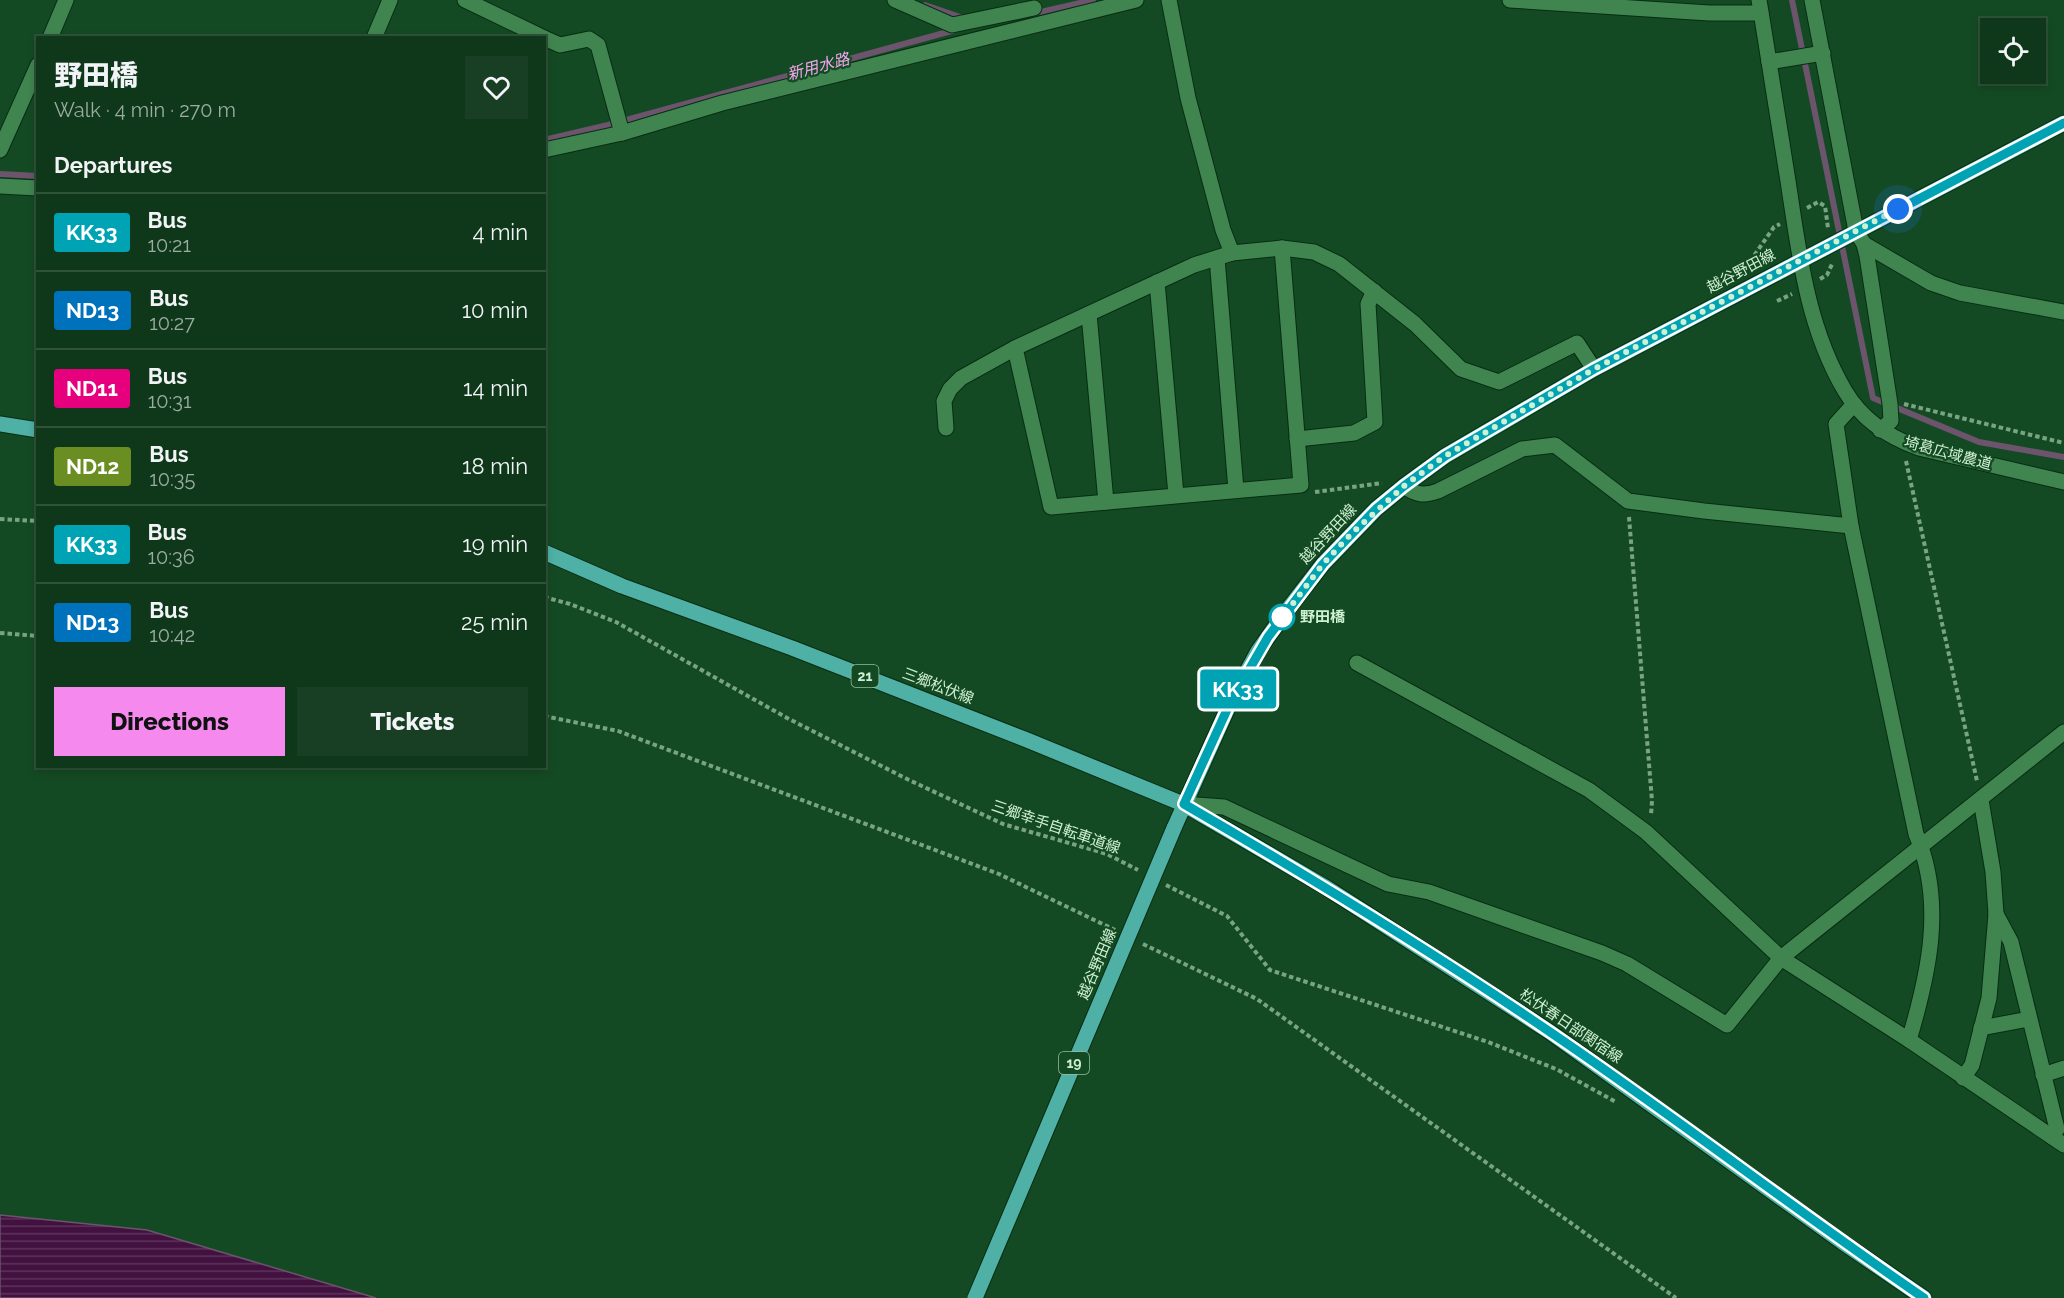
<!DOCTYPE html>
<meta charset="utf-8">
<style>
:root{--surface:#0f381a;--page:#183f23;--text:#f1f3f6;--muted:#9baca2;--line:#2f5239;--accent:#f589ee}
body{margin:0;font-family:Raleway,"Noto Sans JP",sans-serif;background:var(--page);color:var(--text);height:100vh;display:flex;flex-direction:column;font-size:22px;white-space:nowrap}
*{box-sizing:border-box;margin:0}
p{font-size:20px;color:var(--muted)}
.icon{flex:none;width:33px;height:33px;fill:none;stroke:currentColor;stroke-width:2;stroke-linecap:round;stroke-linejoin:round}
.map{position:relative;flex:1;overflow:hidden}
.sheet{position:absolute;left:36px;top:36px;width:510px;height:732px;display:flex;flex-direction:column;background:var(--surface);border-radius:0px;box-shadow:0 3px 9px #0003,0 0 0 2px var(--line)}
.sheet>*{flex:none}
.badge{padding:0 12px;border-radius:4px;font-size:21px;line-height:39px}
.tools{position:absolute;left:1980px;top:18px;display:grid;gap:12px}
.tools a{display:grid;place-items:center;width:66px;height:66px;border-radius:0px;background:var(--surface);box-shadow:0 3px 9px #0003,0 0 0 2px var(--line);font-size:30px}
.you{position:absolute;width:30px;height:30px;margin:-15px;border:4px solid #fff;border-radius:50%;background:#1a73e8;box-shadow:0 0 0 9px #1a73e833}
.map>.badge{position:absolute;translate:-50% -50%;box-shadow:0 0 0 3px #fff}
h2{padding:0 18px;font-size:22px;line-height:54px}
.round{display:grid;place-items:center;flex:none;width:63px;height:63px;border-radius:0px;background:var(--page)}
.head{display:flex;align-items:center;justify-content:space-between;height:102px;padding:0 18px}
h1{font-size:28px;font-weight:800;line-height:45px}
.action{display:flex;gap:12px;margin-top:auto;padding:12px 18px}
.action a{flex:1;height:69px;border-radius:0px;background:var(--accent);color:#111;font-size:24px;font-weight:800;line-height:69px;text-align:center}
.action a+a{background:var(--page);color:var(--text)}
ul{padding:0;list-style:none}
li{display:flex;align-items:center;gap:18px;height:78px;padding:0 18px;border-top:2px solid var(--line)}
li div{flex:1}
li b{display:block;font-size:22px}
li em{font-style:normal}
li .badge{min-width:66px;font-weight:700;text-align:center}
.map>svg:first-child{display:block}
.water{fill:url(#water-rules);stroke:#6c546c;stroke-width:1.5}
.lines{fill:none;stroke-linecap:round;stroke-linejoin:round}
.stream{stroke:#6c546c;stroke-width:6}
.minor-casing{stroke:#072d12;stroke-width:17}
.major-casing{stroke:#072d12;stroke-width:17}
.path{stroke:#79a482;stroke-width:4;stroke-dasharray:4.5 3;stroke-linecap:butt}
.minor{stroke:#408550;stroke-width:15}
.major{stroke:#4fb0a5;stroke-width:15}
.major-bridge-casing{stroke:#072d12;stroke-width:17;stroke-linecap:butt}
.major-bridge{stroke:#4fb0a5;stroke-width:15}
.line-casing{stroke:#fff;stroke-width:14}
.line{stroke:#00a3b4;stroke-width:9}
.walk{stroke:#cef0d3;stroke-width:6;stroke-dasharray:0 10.8}
.stop-dot{fill:#fff;stroke:#00a3b4;stroke-width:3}
.labels{text-anchor:middle;stroke-width:4.5;stroke-linejoin:round;paint-order:stroke}
.shield{fill:#144a23;stroke:#96be9e;stroke-width:1.5}
.shield-label{font-size:14px;font-weight:bold;fill:#cef0d3}
.street-label{font-size:15px;fill:#cef0d3;stroke:#144a23}
.stop-label{font-size:15px;font-weight:bold;fill:#cef0d3;stroke:#144a23;text-anchor:start}
.water-label{font-size:16px;font-style:italic;fill:#f4a6ee;stroke:#144a23}
</style>
<div class="map">
<svg width="2064" height="1298" viewBox="0 0 2064 1298">
<defs>
<pattern id="water-rules" width="6" height="5" patternUnits="userSpaceOnUse" patternTransform="scale(1.5)"><rect width="6" height="5" fill="#421140"/><path d="M0 2.5h6" fill="none" stroke="#5c345b"/></pattern>
</defs>
<rect width="100%" height="100%" fill="#144a23"/>
<!-- water -->
<path class="water" d="M0,1215L147,1230L376,1298H0Z"/>
<g class="lines">
<!-- stream -->
<g class="stream">
<path d="M1792,0L1873,398L1979,442L2064,457"/>
<path d="M925,5L963,18"/>
<path d="M1032,14L1093,0"/>
<path d="M544,140L608,125L955,30"/>
<path d="M0,174L38,176"/>
</g>
<defs>
<g id="minor">
<path d="M465,0L544,38"/>
<path d="M895,0L952,25L1034,8"/>
<path d="M1169,0L1188,98L1223,230L1232,253"/>
<path d="M1510,0L1709,13H1761"/>
<path d="M1759,0C1769,60 1778,120 1788,181C1799,253 1807,327 1845,391C1862,420 1888,437 1919,448L2064,482"/>
<path d="M1812,0L1856,231L1864,244L1867,256L1890,404L1891,421L1880,430"/>
<path d="M50,38L66,0"/>
<path d="M374,38L390,0"/>
<path d="M544,38L560,45L589,39L598,45L622,133"/>
<path d="M1769,62L1823,53"/>
<path d="M0,150L38,65"/>
<path d="M544,150L622,133L722,103L1136,0"/>
<path d="M0,186L38,188"/>
<path d="M1864,244L1931,283L1960,293L2064,312"/>
<path d="M1217,258L1236,490"/>
<path d="M1157,282L1176,495"/>
<path d="M1089,314L1106,502"/>
<path d="M1015,348L1051,507L1301,485L1282,248"/>
<path d="M1854,404L1836,424L1851,526L1916,834C1945,902 1929,973 1909,1040"/>
<path d="M946,428L944,401L950,389L961,378L1015,348L1194,265L1232,253L1282,248L1314,252L1339,264L1415,324L1461,369L1499,382L1577,343L1594,369"/>
<path d="M1297,439L1354,433L1375,422L1368,304L1374,291"/>
<path d="M1404,486C1416,495 1424,496 1438,491L1522,449L1555,445L1628,501L1704,511L1851,526"/>
<path d="M1357,663L1589,790L1646,832L1781,958L1909,1040L2064,1145"/>
<path d="M1183,804L1224,807L1388,884L1429,892L1602,953L1627,964L1727,1025L1781,958L2064,732"/>
<path d="M1996,914L2011,942L2057,1129L2052,1137"/>
<path d="M1981,1028L2029,1019"/>
<path d="M2043,1075L2064,1068"/>
<path d="M1963,1078L1972,1065L1989,998L1996,914L1993,872L1981,800"/>
</g>
<g id="major">
<path d="M0,424L38,430"/>
<path d="M544,552L622,586L792,648L1027,740L1183,804L1327,888L1550,1032L1842,1242L1924,1298"/>
<path d="M1174,828L1231,701L1258,651L1288,609L1323,564L1376,509L1404,486L1445,456L1594,369L2064,123"/>
</g>
</defs>
<!-- minor casing -->
<use href="#minor" class="minor-casing"/>
<!-- major casing -->
<use href="#major" class="major-casing"/>
<!-- path -->
<g class="path">
<path d="M1807,208L1818,202L1825,206L1828,228"/>
<path d="M1755,268L1751,260L1774,227L1780,224"/>
<path d="M1820,279L1827,275L1833,262"/>
<path d="M1777,301L1792,294"/>
<path d="M1904,404L2064,443"/>
<path d="M1906,461L1977,781"/>
<path d="M1315,492L1382,483"/>
<path d="M1629,517L1652,801L1651,815"/>
<path d="M0,519L38,521"/>
<path d="M544,597L570,604L616,622L789,719L909,780L1003,824L1107,854L1138,870"/>
<path d="M0,633L38,636"/>
<path d="M544,716L618,731L999,874L1115,930"/>
<path d="M1166,885L1227,916L1270,970L1488,1042L1556,1069L1616,1102"/>
<path d="M1143,944L1257,999L1676,1298"/>
</g>
<!-- minor -->
<use href="#minor" class="minor"/>
<!-- major -->
<use href="#major" class="major"/>
<defs>
<path id="major-bridge" d="M975,1298L1174,828"/>
</defs>
<!-- major-bridge casing -->
<use href="#major-bridge" class="major-bridge-casing"/>
<!-- major-bridge -->
<use href="#major-bridge" class="major-bridge"/>
</g>
<g class="lines">
<defs>
<path id="line" d="M1924,1298C1798,1212 1677,1118 1550,1032C1431,951 1308,876 1184,804L1231,701L1268,637L1323,564L1376,509L1404,486L1445,456L1594,369L2064,123"/>
</defs>
<!-- line casing -->
<use href="#line" class="line-casing"/>
<!-- line -->
<use href="#line" class="line"/>
<!-- walk -->
<path class="walk" d="M1282,617L1278,623L1323,564L1352,533L1404,486L1445,456L1594,369L1898,209"/>
</g>
<!-- markers -->
<circle class="stop-dot" cx="1282" cy="617" r="12"/>
<g class="labels">
<!-- shield labels -->
<g class="shield">
<rect x="851.5" y="665" width="27" height="22" rx="4.5"/>
<rect x="1059" y="1052" width="30" height="22" rx="4.5"/>
</g>
<g class="shield-label">
<text x="865" y="681">21</text>
<text x="1074" y="1068">19</text>
</g>
<!-- street labels -->
<g class="street-label">
<text transform="translate(1741 271) rotate(-28)" y="5">越谷野田線</text>
<text transform="translate(1948 453) rotate(15)" y="5">埼葛広域農道</text>
<text transform="translate(1328 534) rotate(-47)" y="5">越谷野田線</text>
<text transform="translate(938 686) rotate(21)" y="5">三郷松伏線</text>
<text transform="translate(1056 827) rotate(19)" y="5">三郷幸手自転車道線</text>
<text transform="translate(1097 964) rotate(-67)" y="5">越谷野田線</text>
<text transform="translate(1571 1026) rotate(34)" y="5">松伏春日部関宿線</text>
</g>
<!-- stop labels -->
<g class="stop-label">
<text x="1300" y="622">野田橋</text>
</g>
<!-- water labels -->
<g class="water-label">
<text transform="translate(818 66) rotate(-15)" y="6">新用水路</text>
</g>
</g>
</svg>
<div class="tools">
<a><svg class="icon" aria-label="locate" viewBox="0 0 24 24"><circle cx="12" cy="12" r="6"/><path d="M12 2v4M12 18v4M2 12h4M18 12h4"/></svg></a>
</div>
<div class="you" style="left:1898px;top:209px"></div>
<b class="badge" style="left:1238px;top:689px;background:#00a3b4;color:#fff">KK33</b>
<section class="sheet">
<div class="head"><div><h1>野田橋</h1><p>Walk · 4 min · 270 m</p></div><a class="round"><svg class="icon" aria-label="heart" viewBox="0 0 24 24"><path d="M12 20l-8-8c-3-5 5-10 8-4 3-6 11-1 8 4z"/></svg></a></div>
<h2>Departures</h2>
<ul>
<li><span class="badge" style="background:#00a3b4;color:#fff">KK33</span><div><b>Bus</b><p>10:21</p></div><em>4 min</em></li>
<li><span class="badge" style="background:#0072bc;color:#fff">ND13</span><div><b>Bus</b><p>10:27</p></div><em>10 min</em></li>
<li><span class="badge" style="background:#e6007e;color:#fff">ND11</span><div><b>Bus</b><p>10:31</p></div><em>14 min</em></li>
<li><span class="badge" style="background:#6b8e23;color:#fff">ND12</span><div><b>Bus</b><p>10:35</p></div><em>18 min</em></li>
<li><span class="badge" style="background:#00a3b4;color:#fff">KK33</span><div><b>Bus</b><p>10:36</p></div><em>19 min</em></li>
<li><span class="badge" style="background:#0072bc;color:#fff">ND13</span><div><b>Bus</b><p>10:42</p></div><em>25 min</em></li>
</ul>
<div class="action"><a>Directions</a><a>Tickets</a></div>
</section>
</div>
